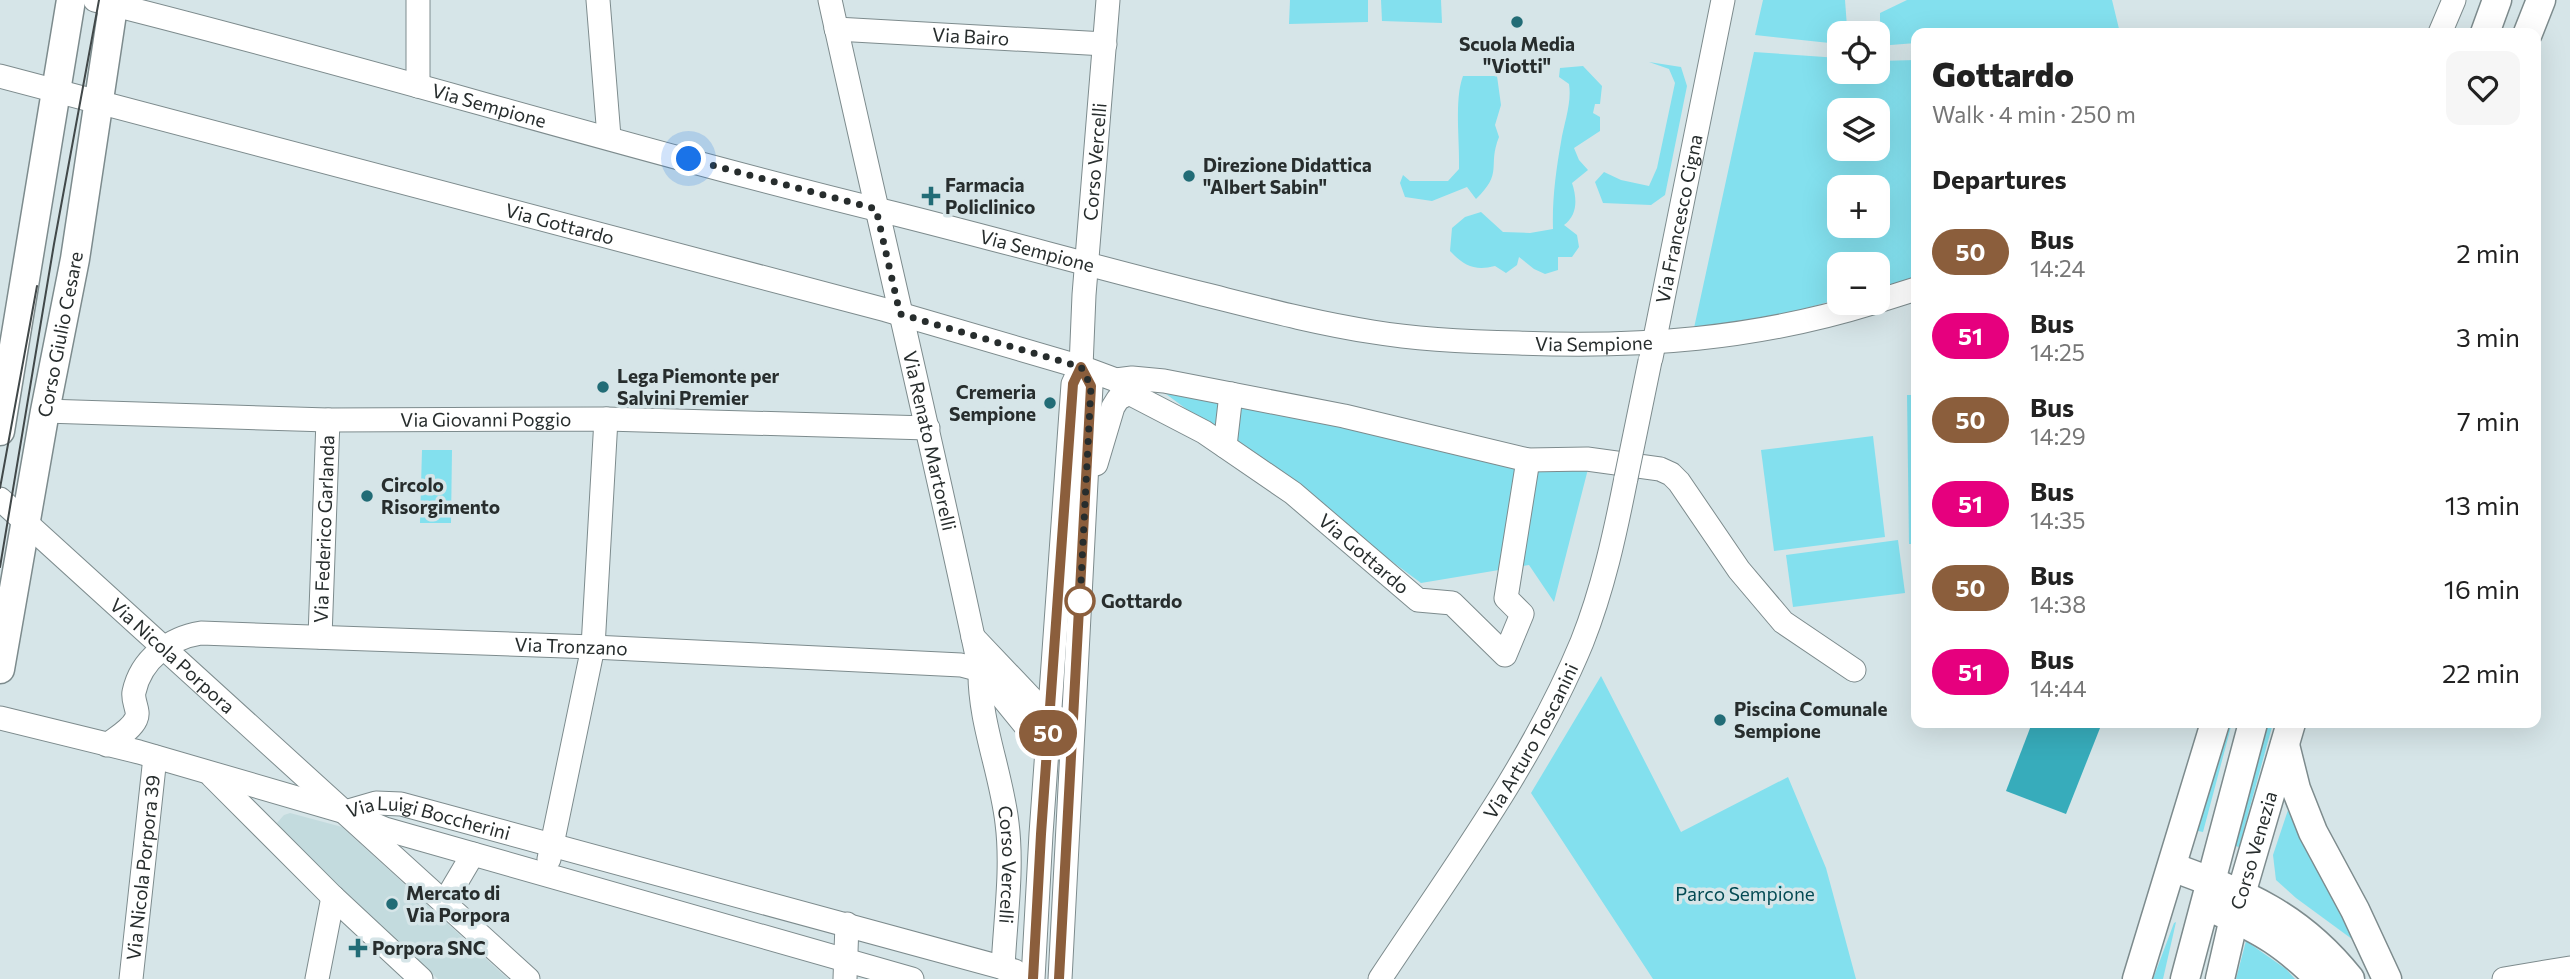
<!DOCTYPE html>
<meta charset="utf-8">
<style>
:root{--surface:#fff;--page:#f6f6f6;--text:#222;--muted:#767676}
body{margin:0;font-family:Commissioner,sans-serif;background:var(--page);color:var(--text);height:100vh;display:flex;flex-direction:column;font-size:26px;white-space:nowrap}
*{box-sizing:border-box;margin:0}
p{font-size:23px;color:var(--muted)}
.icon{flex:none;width:38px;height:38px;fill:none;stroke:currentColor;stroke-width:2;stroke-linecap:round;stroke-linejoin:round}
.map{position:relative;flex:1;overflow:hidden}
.details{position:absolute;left:1911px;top:28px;width:630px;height:700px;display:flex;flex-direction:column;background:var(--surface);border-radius:14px;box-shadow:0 7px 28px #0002}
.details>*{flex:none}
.badge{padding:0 14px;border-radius:23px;font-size:24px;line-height:46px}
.controls{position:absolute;left:1827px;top:21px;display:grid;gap:14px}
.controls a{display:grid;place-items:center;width:63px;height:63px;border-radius:14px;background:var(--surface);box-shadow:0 7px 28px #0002;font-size:35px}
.you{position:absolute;width:35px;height:35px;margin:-18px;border:5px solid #fff;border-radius:50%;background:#1a73e8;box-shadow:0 0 0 10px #1a73e833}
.map>.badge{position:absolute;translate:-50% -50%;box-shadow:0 0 0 4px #fff}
h2{padding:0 21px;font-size:26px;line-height:63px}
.round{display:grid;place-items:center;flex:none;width:74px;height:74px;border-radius:14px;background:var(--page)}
.summary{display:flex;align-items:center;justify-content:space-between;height:119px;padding:0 21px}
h1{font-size:33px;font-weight:800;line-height:52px}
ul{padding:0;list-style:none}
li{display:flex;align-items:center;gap:21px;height:84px;padding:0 21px}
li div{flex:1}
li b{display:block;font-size:26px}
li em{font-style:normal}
li .badge{min-width:77px;font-weight:700;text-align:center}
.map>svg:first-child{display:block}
.built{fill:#c3dbde}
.green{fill:#83e0ee;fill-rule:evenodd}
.water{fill:#37acbb}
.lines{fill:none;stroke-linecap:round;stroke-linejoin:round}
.minor-casing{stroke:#7d8b8d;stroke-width:25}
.major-casing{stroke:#7d8b8d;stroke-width:31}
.minor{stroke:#fff;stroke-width:23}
.major{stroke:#fff;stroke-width:28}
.tram{stroke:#414849;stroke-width:2}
.minor-bridge-casing{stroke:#7d8b8d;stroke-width:25;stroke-linecap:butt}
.minor-bridge{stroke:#fff;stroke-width:23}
.line-casing{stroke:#fff;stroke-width:16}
.line{stroke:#8b5e3c;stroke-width:10}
.walk{stroke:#272d2d;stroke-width:7;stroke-dasharray:0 12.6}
.poi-dot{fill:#226c76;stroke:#d6e5e8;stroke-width:2.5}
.stop-dot{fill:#fff;stroke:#8b5e3c;stroke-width:3.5}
.labels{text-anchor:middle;stroke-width:7;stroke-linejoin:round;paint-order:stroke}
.street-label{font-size:19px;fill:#272d2d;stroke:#d6e5e8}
.poi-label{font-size:19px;font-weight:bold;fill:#272d2d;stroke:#d6e5e8;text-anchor:start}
.stop-label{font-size:19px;font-weight:bold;fill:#272d2d;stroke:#d6e5e8;text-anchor:start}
.park-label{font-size:19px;fill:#034a53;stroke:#d6e5e8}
</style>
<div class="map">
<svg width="2570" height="979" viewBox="0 0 2570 979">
<rect width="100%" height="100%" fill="#d6e5e8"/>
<!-- built -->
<path class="built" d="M290,813L342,827L508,979H438L279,829L277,823L284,815Z"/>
<!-- green -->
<g class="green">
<path d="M1290,0H1368V22L1289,24Z"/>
<path d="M1381,0H1441L1442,23L1382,21Z"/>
<path d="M1763,0H1845L1847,27L1880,25V13L1907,0H2112L2120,33H1916V43L1878,46V33H1839V44L1755,35Z"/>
<path d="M1754,52L1839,58V72H1878V61L1916,60V278L1878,289V264H1839V299L1760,321L1694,328ZM1839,110H1878V149H1839ZM1839,187H1878V226H1839Z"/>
<path d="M1649,62L1681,67L1687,86L1665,195L1651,205L1603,203L1595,182L1604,172L1621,180L1649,186L1657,168L1675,83L1669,69Z"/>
<path d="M1583,66L1602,86L1600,104H1595L1593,113L1600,117V131L1574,148L1579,160L1588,170L1572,183C1577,198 1578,215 1564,225L1577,235L1579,247L1572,257H1558V270L1545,274L1534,269L1519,257L1517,265L1506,273L1495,266C1475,271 1464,266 1450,251L1452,228L1465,217L1481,212L1503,232L1530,233L1553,229C1552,200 1556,170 1561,142C1564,123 1572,103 1569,84L1559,77L1560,68Z"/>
<path d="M1463,76H1497L1501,105L1495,125L1499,137C1487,167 1504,172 1476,199L1467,187L1432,201L1405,197L1400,183L1403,175L1410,181H1448L1459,169C1460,141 1454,100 1463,76Z"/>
<path d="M1166,394L1342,423L1588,469L1554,602L1529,565L1421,583Z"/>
<path d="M1907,395H1916V544H1909Z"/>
<path d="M1873,436L1885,537L1774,551L1761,450Z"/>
<path d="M422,450H452L451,523H420Z"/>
<path d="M1898,540L1905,593L1793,607L1786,555Z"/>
<path d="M1601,676L1681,832L1788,777L1826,868L1856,979H1653L1531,793Z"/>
<path d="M2224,723H2232L2203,832L2193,830Z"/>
<path d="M2264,723H2273L2239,847L2232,845Z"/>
<path d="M2288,810L2356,942L2296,898L2276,880L2273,855Z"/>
<path d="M2176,922L2163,979H2153L2174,923Z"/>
<path d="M2246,941L2286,969L2295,979H2236Z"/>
</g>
<!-- water -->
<path class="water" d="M2032,723H2102L2066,814L2006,791Z"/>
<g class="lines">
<defs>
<g id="minor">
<path id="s1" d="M95,0C362,66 625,148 892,213C996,239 1099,268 1203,294C1259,308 1315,323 1373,332C1421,340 1470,342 1519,343C1640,348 1756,339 1872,303"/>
<path d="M598,0L609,137"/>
<path id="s2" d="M830,0C879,223 933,446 980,670C979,722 1001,771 1007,823C1013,870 1005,921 1003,968"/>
<path id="s3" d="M836,29L1105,44"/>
<path d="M2440,33L2454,0"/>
<path id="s4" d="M0,76L886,310L1081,367L1116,380L1129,393L1204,432L1293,493L1418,600L1452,603L1505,655L1522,614L1506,598L1528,460"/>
<path d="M418,86V0"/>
<path d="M1878,301L1916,289"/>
<path id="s5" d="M1651,358L1723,0"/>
<path d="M1116,380L1132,378L1164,381L1231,394L1344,416L1528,460L1587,459L1660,469L1671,474L1679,482L1739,570L1783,622L1854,670"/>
<path id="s6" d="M45,411L328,420L606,419L928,428"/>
<path d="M1225,446L1231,394"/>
<path d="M1096,464L1113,407L1118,399L1129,393"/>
<path id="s7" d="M0,499L528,979"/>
<path id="s8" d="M320,637L328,420"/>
<path d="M973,637L1049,717L1057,721"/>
<path d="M980,670L1047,752"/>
<path d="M0,718L139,752L345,812L385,829L912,979"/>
<path id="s9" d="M107,745C116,738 131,730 136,719C140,711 132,701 134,692C141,659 170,638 201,633L593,647L961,665L980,670"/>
<path d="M212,776L333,897L421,979"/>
<path id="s10" d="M345,812L376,803L401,804L1015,971"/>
<path d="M549,859L593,647L606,419"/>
<path d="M444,903L473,854"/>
<path id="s11" d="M131,979L155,757"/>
<path d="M317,979L333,897"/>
<path d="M845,979L847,924"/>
<path id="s12" d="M1033,979L1041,834L1073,384L1081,367L1084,295L1108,0"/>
<path d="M1060,979L1091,386L1081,367"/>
<path id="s13" d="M1380,979C1452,870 1532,763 1582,642C1603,589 1615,534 1626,478"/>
<path d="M2504,979L2570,968"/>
</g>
<g id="major">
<path d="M2485,33L2497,0"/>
<path d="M2528,33L2541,0"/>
<path d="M0,431L71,0"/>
<path id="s14" d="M0,669L45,411L75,259L114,0"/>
<path d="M2285,745L2296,789L2313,832L2355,910L2387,979"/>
<path d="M2172,867C2246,894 2299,915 2350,979"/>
<path d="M2218,911C2263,931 2284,944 2320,979"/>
<path d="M2137,979L2215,723"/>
<path d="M2185,979L2253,723"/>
<path id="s15" d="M2220,979L2234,918L2291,723"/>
</g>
</defs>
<!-- minor casing -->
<use href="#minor" class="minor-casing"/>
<!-- major casing -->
<use href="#major" class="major-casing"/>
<!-- minor -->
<use href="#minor" class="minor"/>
<!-- major -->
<use href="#major" class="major"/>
<!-- tram -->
<g class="tram">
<path d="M0,488L37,286"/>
<path d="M0,567L54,244L99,0"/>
</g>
<defs>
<path id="minor-bridge" d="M1626,478L1650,361"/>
</defs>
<!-- minor-bridge casing -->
<use href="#minor-bridge" class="minor-bridge-casing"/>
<!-- minor-bridge -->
<use href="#minor-bridge" class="minor-bridge"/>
</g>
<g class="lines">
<defs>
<path id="line" d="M1033,979L1041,834L1073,384L1081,367L1091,386L1059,979"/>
</defs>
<!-- line casing -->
<use href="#line" class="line-casing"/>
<!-- line -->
<use href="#line" class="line"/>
<!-- walk -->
<path class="walk" d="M689,159L876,209L900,314L1081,367L1091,386L1080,601"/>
</g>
<!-- markers -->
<g class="poi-dot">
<circle cx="1517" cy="22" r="7"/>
<circle cx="1189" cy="176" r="7"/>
<path d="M927.5 185.5h7v7h7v7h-7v7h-7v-7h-7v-7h7z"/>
<circle cx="603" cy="387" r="7"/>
<circle cx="1050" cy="403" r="7"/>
<circle cx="367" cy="496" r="7"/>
<circle cx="1720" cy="720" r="7"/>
<circle cx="392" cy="904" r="7"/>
<path d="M354.5 937.5h7v7h7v7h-7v7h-7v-7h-7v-7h7z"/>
</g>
<circle class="stop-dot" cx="1080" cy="601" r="14"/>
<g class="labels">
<!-- street labels -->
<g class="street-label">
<text dy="7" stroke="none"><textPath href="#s3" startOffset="135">Via Bairo</textPath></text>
<text dy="7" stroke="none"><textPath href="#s1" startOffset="408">Via Sempione</textPath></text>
<text dy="7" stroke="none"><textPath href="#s12" startOffset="821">Corso Vercelli</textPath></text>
<text dy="7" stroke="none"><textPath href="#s5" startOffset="142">Via Francesco Cigna</textPath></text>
<text dy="7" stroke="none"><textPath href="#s4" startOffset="579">Via Gottardo</textPath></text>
<text dy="7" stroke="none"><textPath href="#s1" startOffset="975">Via Sempione</textPath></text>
<text dy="7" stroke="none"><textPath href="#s14" startOffset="340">Corso Giulio Cesare</textPath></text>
<text dy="7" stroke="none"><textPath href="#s1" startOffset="1542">Via Sempione</textPath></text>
<text dy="7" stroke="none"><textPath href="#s6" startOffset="441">Via Giovanni Poggio</textPath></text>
<text dy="7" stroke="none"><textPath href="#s2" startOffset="452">Via Renato Martorelli</textPath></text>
<text dy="7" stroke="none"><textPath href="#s8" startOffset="108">Via Federico Garlanda</textPath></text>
<text dy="7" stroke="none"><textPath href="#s4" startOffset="1461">Via Gottardo</textPath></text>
<text dy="7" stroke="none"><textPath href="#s9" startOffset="532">Via Tronzano</textPath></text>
<text dy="7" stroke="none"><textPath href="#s7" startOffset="233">Via Nicola Porpora</textPath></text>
<text dy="7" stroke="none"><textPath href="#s13" startOffset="282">Via Arturo Toscanini</textPath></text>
<text dy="7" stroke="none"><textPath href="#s10" startOffset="86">Via Luigi Boccherini</textPath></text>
<text dy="7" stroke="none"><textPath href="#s15" startOffset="133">Corso Venezia</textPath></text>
<text dy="7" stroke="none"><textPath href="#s2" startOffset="884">Corso Vercelli</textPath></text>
<text dy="7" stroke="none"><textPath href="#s11" startOffset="112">Via Nicola Porpora 39</textPath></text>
</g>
<!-- poi labels -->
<g class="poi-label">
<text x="1517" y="51" text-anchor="middle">Scuola Media<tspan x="1517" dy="22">"Viotti"</tspan></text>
<text x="1203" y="172">Direzione Didattica<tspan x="1203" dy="22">"Albert Sabin"</tspan></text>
<text x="945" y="192">Farmacia<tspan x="945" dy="22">Policlinico</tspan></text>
<text x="617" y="383">Lega Piemonte per<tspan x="617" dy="22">Salvini Premier</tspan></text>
<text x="1036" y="399" text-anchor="end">Cremeria<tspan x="1036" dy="22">Sempione</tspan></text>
<text x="381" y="492">Circolo<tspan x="381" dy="22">Risorgimento</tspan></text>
<text x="1734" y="716">Piscina Comunale<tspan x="1734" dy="22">Sempione</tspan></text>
<text x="406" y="900">Mercato di<tspan x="406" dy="22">Via Porpora</tspan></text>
<text x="372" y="955">Porpora SNC</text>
</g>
<!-- stop labels -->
<g class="stop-label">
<text x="1101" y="608">Gottardo</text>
</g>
<!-- park labels -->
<g class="park-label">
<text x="1745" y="901">Parco Sempione</text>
</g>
</g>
</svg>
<div class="controls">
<a><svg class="icon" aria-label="locate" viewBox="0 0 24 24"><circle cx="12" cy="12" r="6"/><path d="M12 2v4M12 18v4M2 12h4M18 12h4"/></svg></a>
<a><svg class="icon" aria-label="layers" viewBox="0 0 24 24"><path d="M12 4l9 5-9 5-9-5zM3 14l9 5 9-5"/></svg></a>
<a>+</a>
<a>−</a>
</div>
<div class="you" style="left:689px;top:159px"></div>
<b class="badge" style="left:1048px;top:733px;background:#8b5e3c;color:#fff">50</b>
<section class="details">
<div class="summary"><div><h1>Gottardo</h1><p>Walk · 4 min · 250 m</p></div><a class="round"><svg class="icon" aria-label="heart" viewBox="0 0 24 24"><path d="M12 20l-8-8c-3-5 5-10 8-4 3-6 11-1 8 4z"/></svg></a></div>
<h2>Departures</h2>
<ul>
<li><span class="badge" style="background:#8b5e3c;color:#fff">50</span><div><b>Bus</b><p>14:24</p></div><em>2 min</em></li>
<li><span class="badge" style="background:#e6007e;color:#fff">51</span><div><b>Bus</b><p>14:25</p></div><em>3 min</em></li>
<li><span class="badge" style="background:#8b5e3c;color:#fff">50</span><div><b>Bus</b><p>14:29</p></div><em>7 min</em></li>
<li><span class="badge" style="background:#e6007e;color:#fff">51</span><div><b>Bus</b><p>14:35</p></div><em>13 min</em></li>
<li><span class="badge" style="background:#8b5e3c;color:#fff">50</span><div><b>Bus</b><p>14:38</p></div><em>16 min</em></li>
<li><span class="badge" style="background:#e6007e;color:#fff">51</span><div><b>Bus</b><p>14:44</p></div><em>22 min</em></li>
</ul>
</section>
</div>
